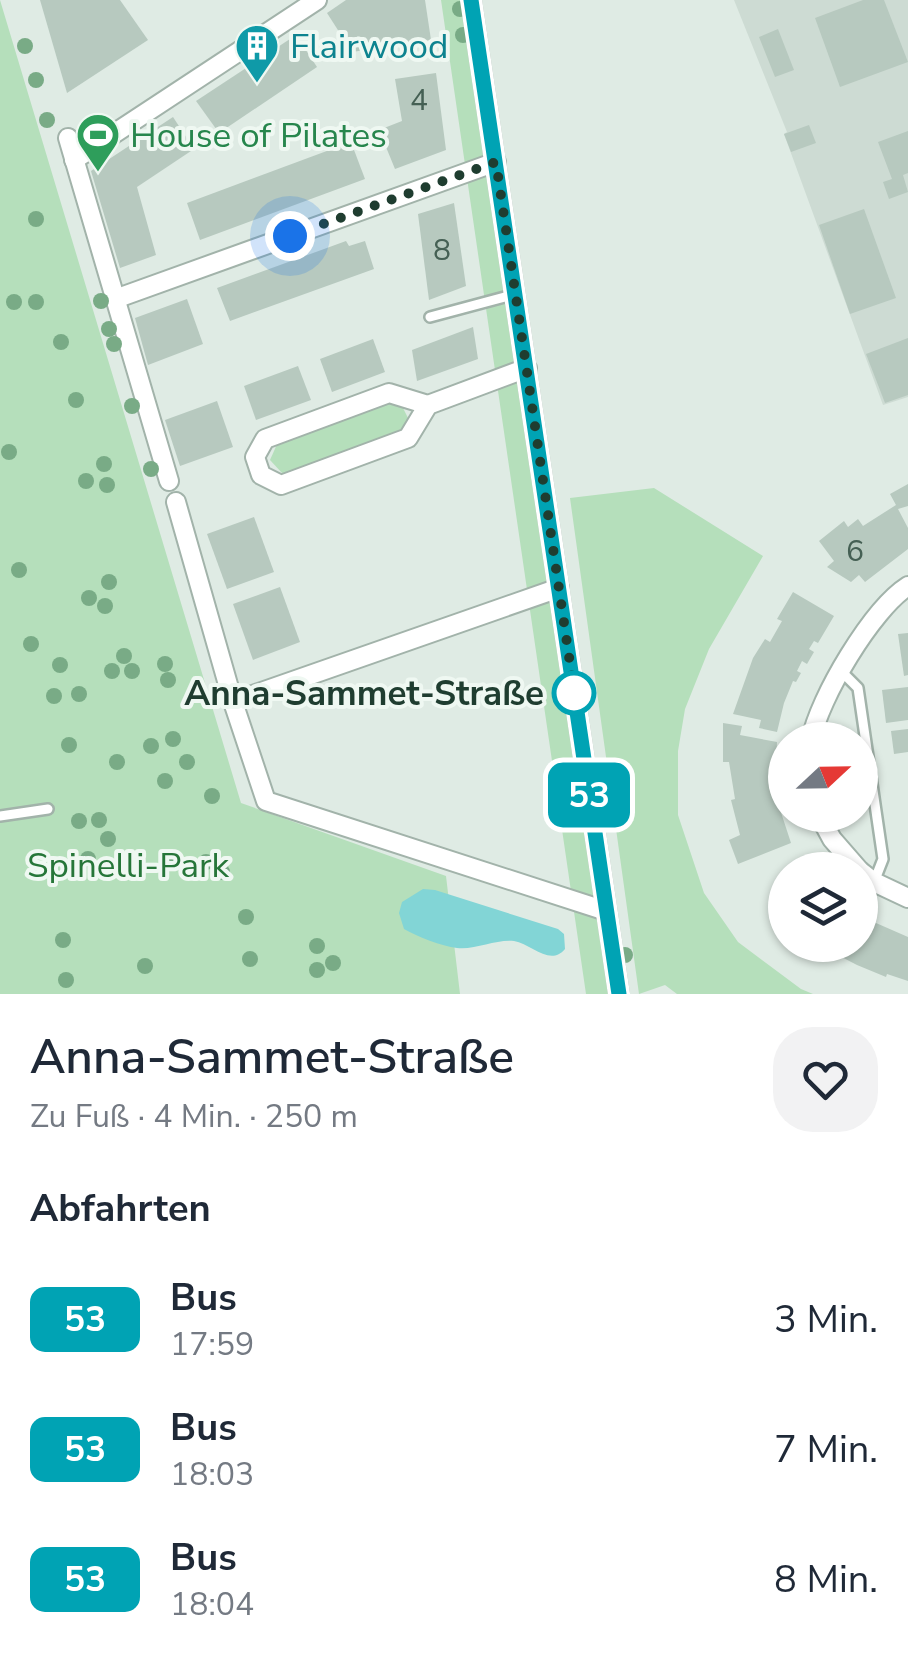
<!DOCTYPE html>
<html lang="de">
<meta charset="utf-8">
<style>
:root{--surface:#fff;--page:#f2f2f3;--text:#1f2937;--muted:#747a83}
body{margin:0;font-family:"Nunito Sans",sans-serif;background:var(--page);color:var(--text);height:100vh;display:flex;flex-direction:column;font-size:38px;white-space:nowrap}
*{box-sizing:border-box;margin:0}
p{font-size:32px;color:var(--muted)}
.icon{flex:none;width:55px;height:55px;fill:none;stroke:currentColor;stroke-width:2;stroke-linecap:round;stroke-linejoin:round}
.map{position:relative;height:994px;overflow:hidden}
.side{display:flex;flex-direction:column;background:var(--surface);flex:1}
.side>*{flex:none}
.badge{padding:0 20px;border-radius:15px;font-size:35px;line-height:65px}
.needle{width:65px;rotate:68deg}
.controls{position:absolute;left:768px;top:722px;display:grid;gap:20px}
.controls a{display:grid;place-items:center;width:110px;height:110px;border-radius:50%;background:var(--surface);box-shadow:0 2px 8px #0004;font-size:50px}
.you{position:absolute;width:50px;height:50px;margin:-25px;border:8px solid #fff;border-radius:50%;background:#1a73e8;box-shadow:0 0 0 15px #1a73e833}
.map>.badge{position:absolute;translate:-50% -50%;box-shadow:0 0 0 5px #fff}
h2{padding:0 30px;font-size:38px;line-height:90px}
.round{display:grid;place-items:center;flex:none;width:105px;height:105px;border-radius:40px;background:var(--page)}
.headline{display:flex;align-items:center;justify-content:space-between;height:170px;padding:0 30px}
h1{font-size:48px;font-weight:600;line-height:75px}
ul{padding:0;list-style:none}
li{display:flex;align-items:center;gap:30px;height:130px;padding:0 30px}
li div{flex:1}
li b{display:block;font-size:38px}
li em{font-style:normal}
li .badge{min-width:110px;font-weight:700;text-align:center}
.map>svg:first-child{display:block}
.built{fill:#cddbd3}
.green{fill:#b5dfbb}
.water{fill:#82d5d6}
.building{fill:#b7c9bf}
.lines{fill:none;stroke-linecap:round;stroke-linejoin:round}
.lane-casing{stroke:#a2b3aa;stroke-width:14}
.street-casing{stroke:#a2b3aa;stroke-width:22}
.lane{stroke:#fff;stroke-width:9}
.street{stroke:#fff;stroke-width:18}
.tree{fill:#79ab86}
.line-casing{stroke:#fff;stroke-width:22}
.line{stroke:#00a3b4;stroke-width:15}
.walk{stroke:#1f3d30;stroke-width:10;stroke-dasharray:0 18}
.stop-dot{fill:#fff;stroke:#00a3b4;stroke-width:5}
.labels{text-anchor:middle;stroke-width:8;stroke-linejoin:round;paint-order:stroke}
.number-label{font-size:30px;fill:#456054}
.culture-label{font-size:35px;fill:#0d838f;stroke:#eff8f2;text-anchor:start}
.leisure-label{font-size:35px;fill:#27864d;stroke:#eff8f2;text-anchor:start}
.stop-label{font-size:35px;font-weight:bold;fill:#1f3d30;stroke:#eff8f2;text-anchor:end}
.park-label{font-size:35px;fill:#267639;stroke:#eff8f2}
</style>
<div class="map">
<svg width="908" height="994" viewBox="0 0 908 994">
<rect width="100%" height="100%" fill="#dfebe4"/>
<!-- built -->
<path class="built" d="M734,0H908V397L883,405L784,134L787,132Z"/>
<!-- green -->
<g class="green">
<path d="M0,0L241,803L446,876L460,994H0Z"/>
<path d="M441,0H463L514,333L513,345L600,941L611,994H586Z"/>
<path d="M387,402L402,406L408,418L399,434L290,473H282L270,460L278,442Z"/>
<path d="M654,488L763,556L709,649L685,709L678,751V815L704,893L738,942L801,989L813,994H677L665,985L639,994L570,498Z"/>
</g>
<!-- water -->
<path class="water" d="M423,889L435,890L558,929L564,934L565,949C550,967 532,944 514,941C496,939 476,950 457,948C441,946 418,937 404,929L399,913L402,902Z"/>
<!-- building -->
<g class="building">
<path d="M40,0H120L148,40L67,93Z"/>
<path d="M346,0H425L431,40L352,52L327,13Z"/>
<path d="M863,0H884L908,62L840,87L815,18Z"/>
<path d="M778,29L794,70L775,77L759,37Z"/>
<path d="M296,35L317,67L219,133L196,101Z"/>
<path d="M436,73L446,150L395,169L379,130L402,121L395,79Z"/>
<path d="M173,117L194,149L137,187L156,255L120,268L91,171Z"/>
<path d="M809,125L816,143L791,152L784,134Z"/>
<path d="M908,131V173L903,175L908,192L889,199L883,182L892,179L878,142Z"/>
<path d="M351,142L365,179L200,240L187,203Z"/>
<path d="M454,203L466,286L429,300L418,214Z"/>
<path d="M864,209L896,298L850,314L819,225Z"/>
<path d="M346,241L349,246L365,241L374,269L230,321L217,288Z"/>
<path d="M187,299L203,344L148,365L135,318Z"/>
<path d="M473,327L478,359L417,381L412,350Z"/>
<path d="M908,338V395L885,403L866,354Z"/>
<path d="M373,339L385,372L332,392L320,359Z"/>
<path d="M298,366L311,400L256,420L244,386Z"/>
<path d="M217,401L233,447L180,466L165,420Z"/>
<path d="M908,484V506L898,509L908,528V549L865,582L859,575L851,582L827,567L834,561L819,541L844,521L848,527L858,519L863,526L896,505L890,494Z"/>
<path d="M254,517L274,572L227,589L207,534Z"/>
<path d="M280,587L300,642L253,660L233,604Z"/>
<path d="M793,592L834,616L818,643L814,641L809,649L814,652L807,664L802,661L797,671L801,673L796,682L793,681L784,703L777,732L759,728L761,720L733,714L753,658L765,639L770,642L782,621L777,619Z"/>
<path d="M908,633V675L904,676L898,634Z"/>
<path d="M908,687V720L886,723L882,690Z"/>
<path d="M723,723L742,726L740,735L777,742L776,763H770L774,791L791,843L738,864L729,840L740,835L731,800L735,799L729,762H723Z"/>
<path d="M908,729V752L894,754L891,731Z"/>
<path d="M860,916L908,937V981L887,974L886,977L857,965L826,949L828,945H860Z"/>
</g>
<g class="lines">
<defs>
<g id="lane">
<path d="M430,317L516,294"/>
<path d="M842,672L858,688L883,859L874,882"/>
<path d="M0,816L48,809"/>
</g>
<g id="street">
<path d="M471,0L619,994"/>
<path d="M68,138L169,481"/>
<path d="M74,160L317,0"/>
<path d="M115,299L496,162"/>
<path d="M428,405L389,393L265,439L255,457L261,475L281,485L408,438L428,405L527,368"/>
<path d="M176,502L233,702L266,801L606,911"/>
<path d="M233,702L559,588"/>
<path d="M811,740C819,698 872,609 908,586"/>
<path d="M819,815L832,839L859,870"/>
<path d="M860,871L874,882L908,898"/>
</g>
</defs>
<!-- lane casing -->
<use href="#lane" class="lane-casing"/>
<!-- street casing -->
<use href="#street" class="street-casing"/>
<!-- lane -->
<use href="#lane" class="lane"/>
<!-- street -->
<use href="#street" class="street"/>
</g>
<!-- trees -->
<g class="tree">
<circle cx="460" cy="9" r="8"/>
<circle cx="463" cy="35" r="8"/>
<circle cx="25" cy="46" r="8"/>
<circle cx="36" cy="80" r="8"/>
<circle cx="47" cy="120" r="8"/>
<circle cx="36" cy="219" r="8"/>
<circle cx="101" cy="301" r="8"/>
<circle cx="14" cy="302" r="8"/>
<circle cx="36" cy="302" r="8"/>
<circle cx="109" cy="329" r="8"/>
<circle cx="61" cy="342" r="8"/>
<circle cx="114" cy="344" r="8"/>
<circle cx="76" cy="400" r="8"/>
<circle cx="132" cy="406" r="8"/>
<circle cx="9" cy="452" r="8"/>
<circle cx="104" cy="464" r="8"/>
<circle cx="151" cy="469" r="8"/>
<circle cx="86" cy="481" r="8"/>
<circle cx="107" cy="485" r="8"/>
<circle cx="19" cy="570" r="8"/>
<circle cx="109" cy="582" r="8"/>
<circle cx="89" cy="598" r="8"/>
<circle cx="105" cy="606" r="8"/>
<circle cx="31" cy="644" r="8"/>
<circle cx="124" cy="656" r="8"/>
<circle cx="165" cy="664" r="8"/>
<circle cx="60" cy="665" r="8"/>
<circle cx="112" cy="671" r="8"/>
<circle cx="132" cy="671" r="8"/>
<circle cx="168" cy="680" r="8"/>
<circle cx="79" cy="694" r="8"/>
<circle cx="54" cy="696" r="8"/>
<circle cx="173" cy="739" r="8"/>
<circle cx="69" cy="745" r="8"/>
<circle cx="151" cy="746" r="8"/>
<circle cx="117" cy="762" r="8"/>
<circle cx="187" cy="762" r="8"/>
<circle cx="165" cy="781" r="8"/>
<circle cx="212" cy="796" r="8"/>
<circle cx="99" cy="820" r="8"/>
<circle cx="79" cy="821" r="8"/>
<circle cx="108" cy="839" r="8"/>
<circle cx="169" cy="858" r="8"/>
<circle cx="88" cy="859" r="8"/>
<circle cx="206" cy="862" r="8"/>
<circle cx="222" cy="872" r="8"/>
<circle cx="246" cy="917" r="8"/>
<circle cx="63" cy="940" r="8"/>
<circle cx="317" cy="946" r="8"/>
<circle cx="625" cy="955" r="8"/>
<circle cx="250" cy="959" r="8"/>
<circle cx="333" cy="963" r="8"/>
<circle cx="145" cy="966" r="8"/>
<circle cx="317" cy="970" r="8"/>
<circle cx="66" cy="980" r="8"/>
</g>
<g class="lines">
<defs>
<path id="line" d="M471,0L619,994"/>
</defs>
<!-- line casing -->
<use href="#line" class="line-casing"/>
<!-- line -->
<use href="#line" class="line"/>
<!-- walk -->
<path class="walk" d="M290,236L496,162L576,704L574,693"/>
</g>
<!-- icons -->
<defs>
<symbol id="building-pin" viewBox="-11 -11 22 30"><path d="M0 17L-7.5 6A9.5 9.5 0 1 1 7.5 6Z" fill="#0f9aa8" stroke="#eff8f2"/><path d="M-4-6H4V6H1V3H-1V6H-4ZM-2.5-4.3h1.7v1.8h-1.7ZM.8-4.3h1.7v1.8H.8ZM-2.5-1h1.7V.8h-1.7ZM.8-1h1.7V.8H.8Z" fill="#fff"/></symbol>
<symbol id="stadium-pin" viewBox="-11 -11 22 30"><path d="M0 17L-7.5 6A9.5 9.5 0 1 1 7.5 6Z" fill="#2e9e5b" stroke="#eff8f2"/><path d="M0-5a6.5 5 0 1 0 0 10a6.5 5 0 1 0 0-10ZM-3.5-1.8h7v3.6h-7Z" fill="#fff"/></symbol>
</defs>
<g fill-rule="evenodd">
<use href="#building-pin" x="232" y="21" width="50" height="68"/>
<use href="#stadium-pin" x="73" y="110" width="50" height="68"/>
</g>
<!-- markers -->
<circle class="stop-dot" cx="574" cy="693" r="20"/>
<g class="labels">
<!-- number labels -->
<g class="number-label">
<text x="419" y="110">4</text>
<text x="442" y="260">8</text>
<text x="855" y="561">6</text>
</g>
<!-- culture labels -->
<g class="culture-label">
<text x="290" y="58">Flairwood</text>
</g>
<!-- leisure labels -->
<g class="leisure-label">
<text x="130" y="147">House of Pilates</text>
</g>
<!-- stop labels -->
<g class="stop-label">
<text x="544" y="705">Anna-Sammet-Straße</text>
</g>
<!-- park labels -->
<g class="park-label">
<text x="128" y="877">Spinelli-Park</text>
</g>
</g>
</svg>
<div class="controls">
<a><svg class="needle" viewBox="-14 -14 28 28"><path d="M0-13l5 13h-10z" fill="#e53935"/><path d="M0 13l5-13h-10z" fill="#747a83"/></svg></a>
<a><svg class="icon" aria-label="layers" viewBox="0 0 24 24"><path d="M12 4l9 5-9 5-9-5zM3 14l9 5 9-5"/></svg></a>
</div>
<div class="you" style="left:290px;top:236px"></div>
<b class="badge" style="left:589px;top:795px;background:#00a3b4;color:#fff">53</b>
</div>
<section class="side">
<div class="headline"><div><h1>Anna-Sammet-Straße</h1><p>Zu Fuß · 4 Min. · 250 m</p></div><a class="round"><svg class="icon" aria-label="heart" viewBox="0 0 24 24"><path d="M12 20l-8-8c-3-5 5-10 8-4 3-6 11-1 8 4z"/></svg></a></div>
<h2>Abfahrten</h2>
<ul>
<li><span class="badge" style="background:#00a3b4;color:#fff">53</span><div><b>Bus</b><p>17:59</p></div><em>3 Min.</em></li>
<li><span class="badge" style="background:#00a3b4;color:#fff">53</span><div><b>Bus</b><p>18:03</p></div><em>7 Min.</em></li>
<li><span class="badge" style="background:#00a3b4;color:#fff">53</span><div><b>Bus</b><p>18:04</p></div><em>8 Min.</em></li>
</ul>
</section>
